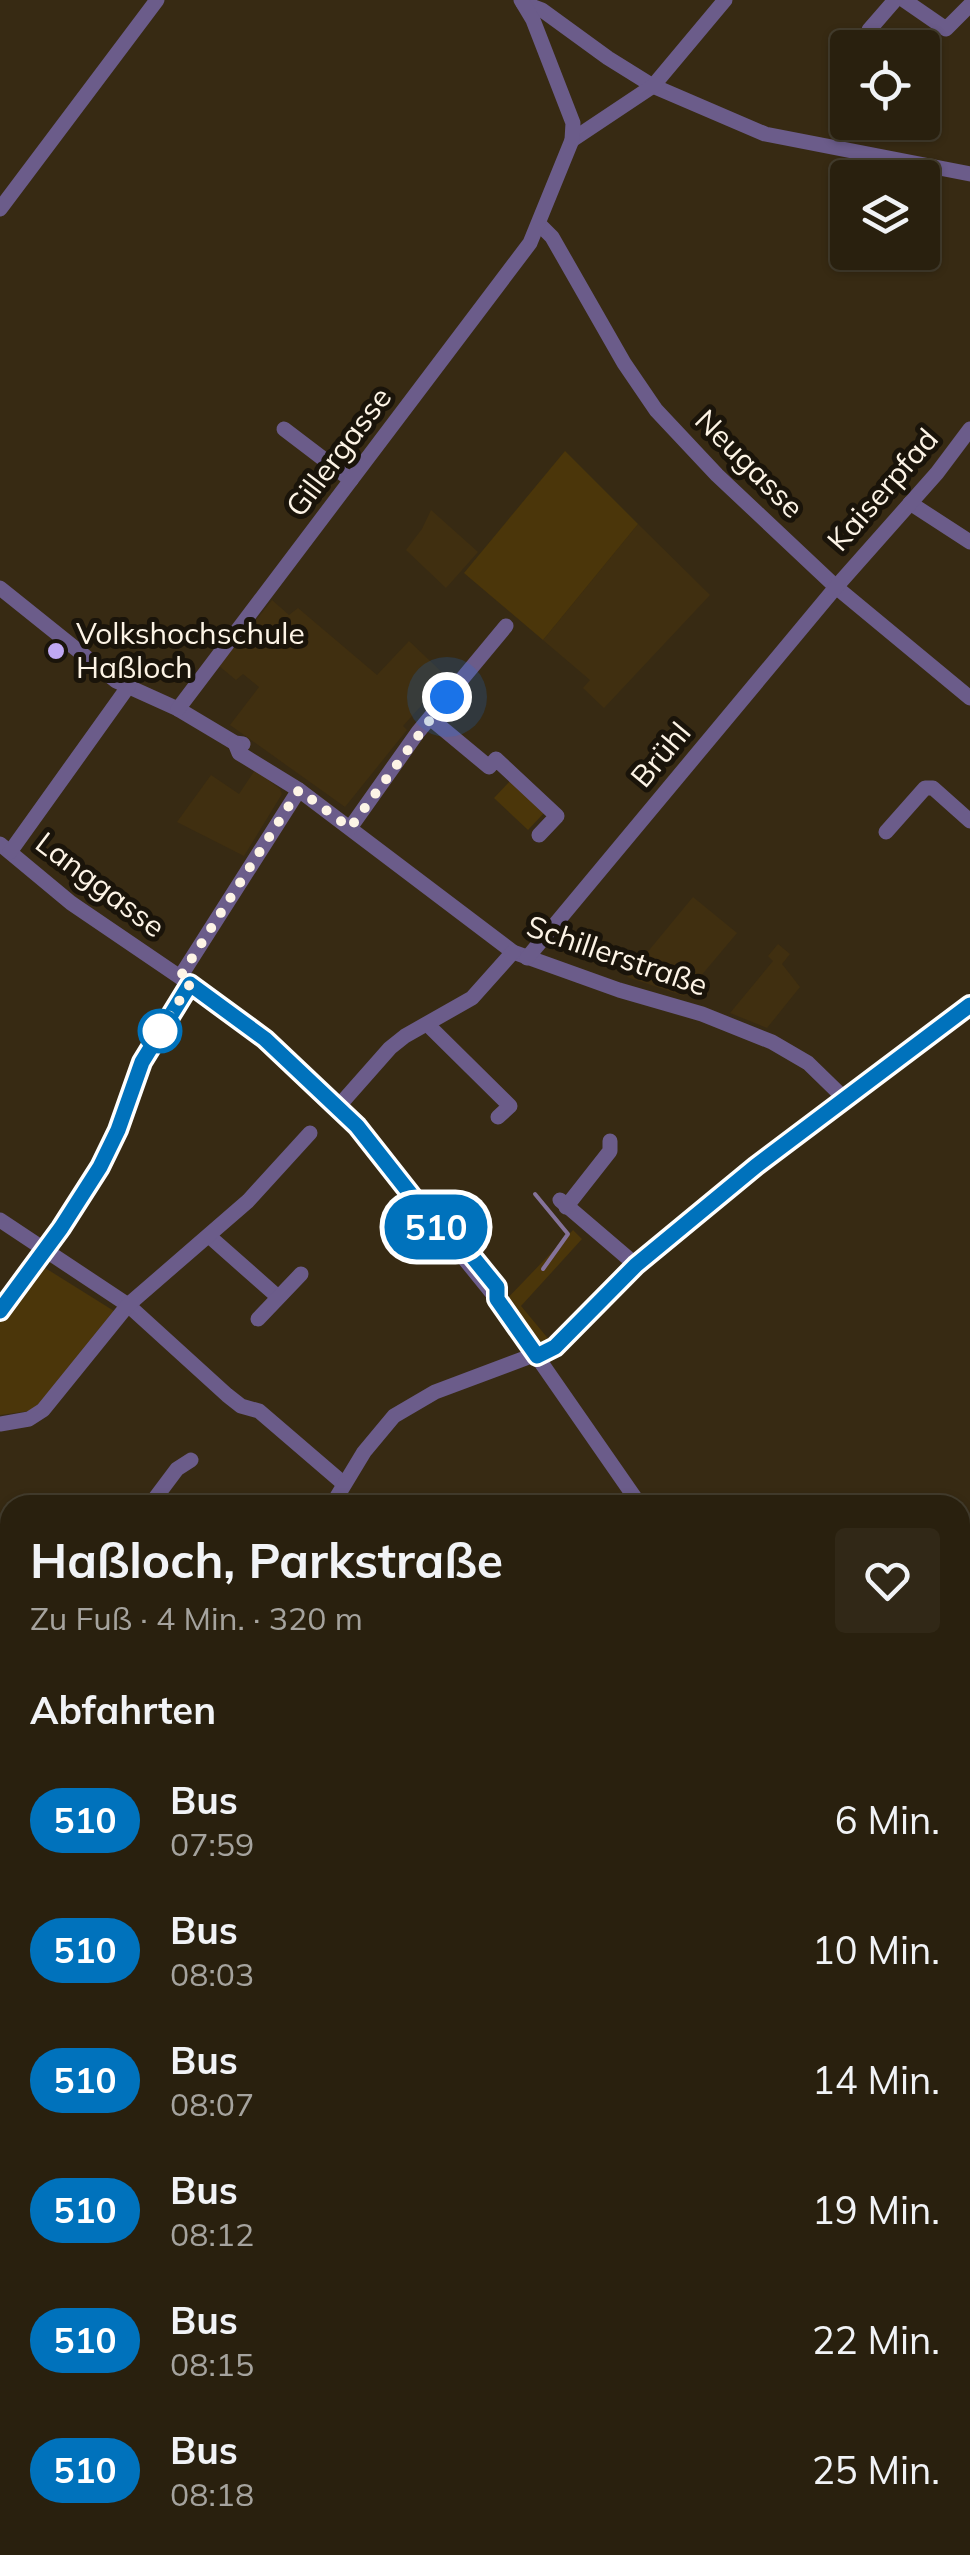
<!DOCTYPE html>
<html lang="de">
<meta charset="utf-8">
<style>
:root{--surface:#29200e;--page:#312817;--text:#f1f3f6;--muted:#a5a39e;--line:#453e2e}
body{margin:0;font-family:Mulish,sans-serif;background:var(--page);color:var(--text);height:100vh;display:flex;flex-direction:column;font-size:38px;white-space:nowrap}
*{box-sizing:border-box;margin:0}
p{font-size:32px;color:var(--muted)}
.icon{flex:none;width:55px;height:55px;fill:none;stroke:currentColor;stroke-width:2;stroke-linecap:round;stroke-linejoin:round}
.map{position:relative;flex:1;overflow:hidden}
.sheet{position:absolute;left:0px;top:1495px;width:970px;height:1060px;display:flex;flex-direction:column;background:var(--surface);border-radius:30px 30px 0 0;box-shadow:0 2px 8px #0004,0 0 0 2px var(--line)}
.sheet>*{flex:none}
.badge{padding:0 20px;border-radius:32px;font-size:35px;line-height:65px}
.fabs{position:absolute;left:830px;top:30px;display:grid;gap:20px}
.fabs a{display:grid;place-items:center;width:110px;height:110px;border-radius:10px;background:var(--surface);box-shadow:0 2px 8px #0004,0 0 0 2px var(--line);font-size:50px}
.you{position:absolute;width:50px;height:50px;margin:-25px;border:8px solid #fff;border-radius:50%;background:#1a73e8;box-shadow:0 0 0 15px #1a73e833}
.map>.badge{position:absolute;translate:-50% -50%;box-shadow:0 0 0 5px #fff}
h2{padding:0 30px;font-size:38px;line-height:90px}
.round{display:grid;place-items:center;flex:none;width:105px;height:105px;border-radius:10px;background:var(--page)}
.headline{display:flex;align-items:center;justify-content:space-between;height:170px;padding:0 30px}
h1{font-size:48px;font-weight:700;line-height:75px}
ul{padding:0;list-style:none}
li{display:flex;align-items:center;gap:30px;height:130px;padding:0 30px}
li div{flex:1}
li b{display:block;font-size:38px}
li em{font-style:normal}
li .badge{min-width:110px;font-weight:700;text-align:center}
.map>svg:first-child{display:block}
.built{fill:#402f10}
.green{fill:#4b360a}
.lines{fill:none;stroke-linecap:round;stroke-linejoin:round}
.stream{stroke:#85739a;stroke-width:4}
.minor{stroke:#6b5c8a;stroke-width:15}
.line-casing{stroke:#fff;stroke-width:22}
.line{stroke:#0072bc;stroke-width:15}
.walk{stroke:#fdf4e6;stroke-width:10;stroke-dasharray:0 18}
.poi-dot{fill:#c0a8f3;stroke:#1a140a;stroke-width:4}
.stop-dot{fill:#fff;stroke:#0072bc;stroke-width:5}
.labels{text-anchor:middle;stroke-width:10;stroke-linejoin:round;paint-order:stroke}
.street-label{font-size:30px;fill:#fdf4e6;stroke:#1a140a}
.poi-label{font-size:30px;fill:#fdf4e6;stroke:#1a140a;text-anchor:start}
</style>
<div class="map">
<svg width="970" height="2555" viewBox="0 0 970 2555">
<rect width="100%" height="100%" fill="#372a13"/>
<!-- built -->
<g class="built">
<path d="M431,510L478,552L446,588L406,550L422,529Z"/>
<path d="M638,524L710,595L604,708L583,688L590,680L543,640Z"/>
<path d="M272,600L289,615L298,608L377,675L409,641L447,677L403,726L407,730L345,807L230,725L259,687L243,674L236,680L219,666Z"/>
<path d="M255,770L280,789L282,794L244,856L177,822L211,775L239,794Z"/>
<path d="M693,897L737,933L684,996L627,977Z"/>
<path d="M778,944L790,954L782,964L800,987L767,1028L730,1013L773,961L768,956Z"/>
</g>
<!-- green -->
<g class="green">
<path d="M565,451L638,524L543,640L464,573Z"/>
<path d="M510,781L544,813L528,830L494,798Z"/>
<path d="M573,1230L582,1239L521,1306L551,1342L539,1351L504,1302Z"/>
<path d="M42,1266L114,1311L42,1403L29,1411L0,1415V1321Z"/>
</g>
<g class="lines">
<!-- stream -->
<path class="stream" d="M535,1194L568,1234L543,1269"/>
<!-- minor -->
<g class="minor">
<path d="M904,0L946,29L970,5"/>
<path d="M523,3L542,10L608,58L653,86L765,134L970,174"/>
<path d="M869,30L895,0"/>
<path d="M572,140L653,86L725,0"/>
<path d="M0,209L157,0"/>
<path d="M540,225L552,237L624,363L656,410L717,475L836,587L970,698"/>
<path d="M284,429L351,480"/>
<path d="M910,503L970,542"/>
<path d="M0,588L116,681L178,709L235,743L243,744"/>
<path d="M178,709L530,243L572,140L573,123L533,20L521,0"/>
<path d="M430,718L489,767L496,759L557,816L539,835"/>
<path d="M235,743L239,753L299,790L513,952L619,990L702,1014L772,1042L808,1063L846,1100"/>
<path d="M350,828L418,732L506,626"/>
<path d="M886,832L925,788H933L970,821"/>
<path d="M0,844L71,903L243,1020L357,1126L497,1299L640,1505"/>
<path d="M10,852L128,687"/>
<path d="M527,958L836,587L937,473L970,429"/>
<path d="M180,977L299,790"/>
<path d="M427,1024L510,1106L498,1117"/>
<path d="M337,1108L390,1048L405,1036L472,998L513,952"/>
<path d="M560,1200L636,1265"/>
<path d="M566,1207L610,1151V1141"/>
<path d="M0,1220L128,1305L227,1395L241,1406L259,1411L344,1484"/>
<path d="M209,1236L278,1297"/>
<path d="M0,1311L61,1228L100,1167L119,1130L141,1062L190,984"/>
<path d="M258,1319L301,1274"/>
<path d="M0,1424L29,1419L43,1410L128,1305L248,1201L310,1133"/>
<path d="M150,1505L177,1469L191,1460"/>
<path d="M332,1505L364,1452L394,1416L435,1392L555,1347L636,1265L756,1166L970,1005"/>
<path d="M0,1627L10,1616"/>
<path d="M960,1644L970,1652"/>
<path d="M0,1673L10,1680"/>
<path d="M960,1851L970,1861"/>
<path d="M960,1980L970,1923"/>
<path d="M0,1981L10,1988"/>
<path d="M0,2041L10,2024"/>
<path d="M0,2115L10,2122"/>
<path d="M960,2375L970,2369"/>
<path d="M960,2395L970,2401"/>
<path d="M960,2505L970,2514"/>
<path d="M597,2545L610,2555"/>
<path d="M866,2545L873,2555"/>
<path d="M0,2549L8,2555"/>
<path d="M96,2555L104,2545"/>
<path d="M331,2555L339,2545"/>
<path d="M502,2555L510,2545"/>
<path d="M789,2555L804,2545"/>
</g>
</g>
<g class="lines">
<defs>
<path id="line" d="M0,1311L61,1228L100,1167L118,1130L142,1062L190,984L265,1039L357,1126L453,1248L471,1255L497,1287V1299L537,1356L555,1347L636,1265L756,1166L970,1005"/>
</defs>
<!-- line casing -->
<use href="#line" class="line-casing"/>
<!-- line -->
<use href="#line" class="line"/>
<!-- walk -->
<path class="walk" d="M160,1031L190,984L180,977L299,790L350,828L447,697"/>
</g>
<!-- markers -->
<circle class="poi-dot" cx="56" cy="651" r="10"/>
<circle class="stop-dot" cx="160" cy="1031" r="20"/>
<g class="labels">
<!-- street labels -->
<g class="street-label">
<text transform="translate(339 452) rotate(-53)" y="10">Gillergasse</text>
<text transform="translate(749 464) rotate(45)" y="10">Neugasse</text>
<text transform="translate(883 490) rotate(-49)" y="10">Kaiserpfad</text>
<text transform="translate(661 755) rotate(-50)" y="10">Brühl</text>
<text transform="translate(100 885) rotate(37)" y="10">Langgasse</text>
<text transform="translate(617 956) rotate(19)" y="10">Schillerstraße</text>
</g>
<!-- poi labels -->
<g class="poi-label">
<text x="76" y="644">Volkshochschule<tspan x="76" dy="34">Haßloch</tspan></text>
</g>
</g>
</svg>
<div class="fabs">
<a><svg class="icon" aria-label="locate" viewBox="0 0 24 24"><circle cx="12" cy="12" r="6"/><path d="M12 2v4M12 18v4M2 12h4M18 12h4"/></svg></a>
<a><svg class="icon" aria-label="layers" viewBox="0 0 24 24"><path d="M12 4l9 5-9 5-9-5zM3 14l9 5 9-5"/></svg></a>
</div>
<div class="you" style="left:447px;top:697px"></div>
<b class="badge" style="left:436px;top:1227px;background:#0072bc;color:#fff">510</b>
<section class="sheet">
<div class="headline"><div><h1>Haßloch, Parkstraße</h1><p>Zu Fuß · 4 Min. · 320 m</p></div><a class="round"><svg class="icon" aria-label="heart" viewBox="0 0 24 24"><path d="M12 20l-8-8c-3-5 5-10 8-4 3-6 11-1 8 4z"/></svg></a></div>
<h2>Abfahrten</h2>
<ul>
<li><span class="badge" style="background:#0072bc;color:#fff">510</span><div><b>Bus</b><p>07:59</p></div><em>6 Min.</em></li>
<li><span class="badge" style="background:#0072bc;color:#fff">510</span><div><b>Bus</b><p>08:03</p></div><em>10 Min.</em></li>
<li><span class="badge" style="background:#0072bc;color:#fff">510</span><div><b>Bus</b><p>08:07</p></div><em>14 Min.</em></li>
<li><span class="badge" style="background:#0072bc;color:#fff">510</span><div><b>Bus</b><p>08:12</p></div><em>19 Min.</em></li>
<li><span class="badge" style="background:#0072bc;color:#fff">510</span><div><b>Bus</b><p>08:15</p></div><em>22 Min.</em></li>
<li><span class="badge" style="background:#0072bc;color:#fff">510</span><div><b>Bus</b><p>08:18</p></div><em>25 Min.</em></li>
</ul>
</section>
</div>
